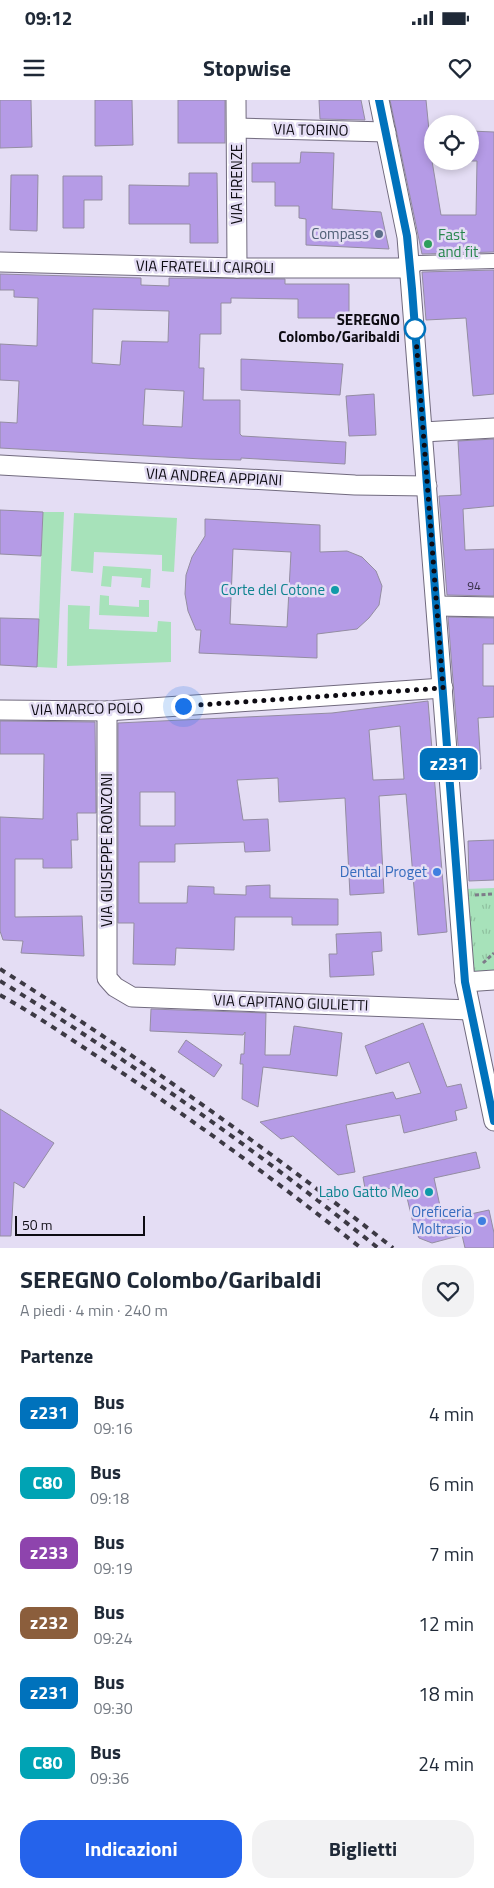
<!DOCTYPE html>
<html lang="it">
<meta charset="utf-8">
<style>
:root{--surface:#fff;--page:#f2f2f3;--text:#1f2937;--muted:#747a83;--accent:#2563eb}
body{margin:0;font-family:"Titillium Web",sans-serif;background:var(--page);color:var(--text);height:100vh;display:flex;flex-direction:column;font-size:19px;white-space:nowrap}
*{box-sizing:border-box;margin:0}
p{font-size:16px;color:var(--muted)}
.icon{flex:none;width:28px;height:28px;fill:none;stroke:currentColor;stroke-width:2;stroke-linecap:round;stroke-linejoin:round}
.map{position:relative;height:1148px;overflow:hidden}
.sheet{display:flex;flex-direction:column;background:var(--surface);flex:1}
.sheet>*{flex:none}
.badge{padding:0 10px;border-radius:8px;font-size:18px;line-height:32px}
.buttons{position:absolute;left:424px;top:15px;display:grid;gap:10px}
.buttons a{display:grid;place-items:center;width:55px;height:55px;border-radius:50%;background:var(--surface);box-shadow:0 2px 8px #0003;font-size:25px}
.scale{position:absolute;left:15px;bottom:12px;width:130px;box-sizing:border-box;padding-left:5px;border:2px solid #0d0b12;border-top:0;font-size:14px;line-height:18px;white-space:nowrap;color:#0d0b12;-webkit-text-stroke:4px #e4ddf4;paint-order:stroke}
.you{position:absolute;width:25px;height:25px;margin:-12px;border:4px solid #fff;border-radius:50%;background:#1a73e8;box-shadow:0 0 0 8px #1a73e833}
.map>.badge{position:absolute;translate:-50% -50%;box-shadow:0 0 0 2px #fff}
h2{padding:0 20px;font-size:19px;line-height:45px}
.round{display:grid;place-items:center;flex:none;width:52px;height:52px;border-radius:20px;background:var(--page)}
.headline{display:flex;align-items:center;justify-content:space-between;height:85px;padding:0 20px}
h1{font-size:24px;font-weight:700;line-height:38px}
.primary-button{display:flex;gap:10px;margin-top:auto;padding:10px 20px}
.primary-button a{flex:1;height:58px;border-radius:20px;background:var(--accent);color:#fff;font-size:20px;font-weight:700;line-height:58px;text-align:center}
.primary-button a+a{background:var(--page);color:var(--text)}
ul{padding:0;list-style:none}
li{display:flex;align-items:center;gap:15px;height:70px;padding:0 20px}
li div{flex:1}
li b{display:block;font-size:19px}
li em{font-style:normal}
li .badge{min-width:55px;font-weight:700;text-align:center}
.status{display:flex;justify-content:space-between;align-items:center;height:35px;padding:0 25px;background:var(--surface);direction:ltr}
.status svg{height:14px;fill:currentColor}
header{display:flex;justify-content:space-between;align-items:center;height:65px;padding:0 20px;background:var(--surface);font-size:22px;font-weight:700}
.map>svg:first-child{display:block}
.grass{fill:#a7e2ba}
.park{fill:url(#park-tufts)}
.building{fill:#b59be6;stroke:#948da2;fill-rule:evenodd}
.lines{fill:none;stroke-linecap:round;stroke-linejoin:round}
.pedestrian-casing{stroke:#716a7e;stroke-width:16}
.minor-casing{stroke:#716a7e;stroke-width:21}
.path{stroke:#7e7a89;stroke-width:3;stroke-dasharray:4 2.5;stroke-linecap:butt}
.pedestrian{stroke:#fff;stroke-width:14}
.minor{stroke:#fff;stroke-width:19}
.rail{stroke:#3c3944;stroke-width:4;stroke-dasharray:6 6;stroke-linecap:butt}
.line-casing{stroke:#fff;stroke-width:11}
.line{stroke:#0072bc;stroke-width:8}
.walk{stroke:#0d0b12;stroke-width:5;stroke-dasharray:0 9}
.service-dot{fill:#5c6f8a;stroke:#e4ddf4;stroke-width:2}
.leisure-dot{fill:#2e9e5b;stroke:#e4ddf4;stroke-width:2}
.stop-dot{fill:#fff;stroke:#0072bc;stroke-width:2.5}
.culture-dot{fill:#0f9aa8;stroke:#e4ddf4;stroke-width:2}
.shop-dot{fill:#3f7fe0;stroke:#e4ddf4;stroke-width:2}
.labels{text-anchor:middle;stroke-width:5;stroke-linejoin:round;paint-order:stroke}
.number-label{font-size:12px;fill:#372f47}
.street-label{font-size:15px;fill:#0d0b12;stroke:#e4ddf4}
.service-label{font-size:15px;fill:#4e5e75;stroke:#e4ddf4;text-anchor:end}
.leisure-label{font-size:15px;fill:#27864d;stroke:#e4ddf4;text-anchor:start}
.stop-label{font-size:15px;font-weight:bold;fill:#0d0b12;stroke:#e4ddf4;text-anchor:end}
.culture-label{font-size:15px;fill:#0d838f;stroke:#e4ddf4;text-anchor:end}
.shop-label{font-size:15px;fill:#366cbe;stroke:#e4ddf4;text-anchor:end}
</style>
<div class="status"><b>09:12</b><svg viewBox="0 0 49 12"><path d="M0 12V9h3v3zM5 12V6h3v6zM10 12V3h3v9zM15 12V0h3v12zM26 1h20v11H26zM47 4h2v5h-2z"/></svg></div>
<header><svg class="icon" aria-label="menu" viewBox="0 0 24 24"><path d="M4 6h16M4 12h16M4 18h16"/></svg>Stopwise<svg class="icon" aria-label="heart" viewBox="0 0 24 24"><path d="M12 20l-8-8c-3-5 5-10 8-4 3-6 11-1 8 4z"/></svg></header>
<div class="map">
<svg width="494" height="1148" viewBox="0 0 494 1148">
<defs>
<pattern id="park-tufts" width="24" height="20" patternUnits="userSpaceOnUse" patternTransform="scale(1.25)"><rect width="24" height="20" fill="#a7e2ba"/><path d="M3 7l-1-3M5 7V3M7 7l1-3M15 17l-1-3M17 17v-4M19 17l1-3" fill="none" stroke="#8fc19f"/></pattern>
</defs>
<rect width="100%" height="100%" fill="#e4ddf4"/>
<!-- grass -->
<g class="grass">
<path d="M43,412H64L57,568L37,567Z"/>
<path d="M74,413L177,418L174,472L162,471V455L94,452L93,473L71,471Z"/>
<path d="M103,466L151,469L150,488L141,487L142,478L112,476L111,487L101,486Z"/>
<path d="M100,495L109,496V505L139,507V500H149V517L99,515Z"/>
<path d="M68,505L90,506L89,529L157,532L158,521L171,522V562L67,566Z"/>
</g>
<!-- park -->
<path class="park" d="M494,788V871H470L464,789Z"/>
<!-- building -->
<g class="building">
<path d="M0,0H31L32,47L0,48Z"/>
<path d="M95,0H132L133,45L95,46Z"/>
<rect x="178" y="0" width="47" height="43"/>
<path d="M319,0H361L365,20L320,19Z"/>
<path d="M390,0H426L432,61L441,115H476L477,61H470V31L494,32V152L422,154Z"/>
<path d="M301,52L334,53L332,109L381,112L389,149L306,145V119L299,118V106H275V82H252V63H300Z"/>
<path d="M189,73H217L218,143H190V124H129V85L189,86Z"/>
<path d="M11,75H38L37,131L10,130Z"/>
<path d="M63,76H102V100H84V128H63Z"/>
<path d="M494,170V294L473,296L466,218L426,220L422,172Z"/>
<path d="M0,174L141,178V185L169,186V178L285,179V184H349V218H298V199L231,198V203H221V234H200L199,268H204L203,300H240V334L242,336L346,342L345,364L241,358V360L202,359L0,348V322L17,323L19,281L0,280V244L37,246L38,198L14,197V190H0ZM93,209L169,211L168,242L122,241L120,265L92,263ZM145,289L184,291L182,327L143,325Z"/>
<path d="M241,259L343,264L340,295L241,290Z"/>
<path d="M374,294L376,335L349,336L346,296Z"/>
<path d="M494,339V406L463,409L465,450L494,449V496L447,495L439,396L461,395L458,341Z"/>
<path d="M0,410L43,412L41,456L0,454Z"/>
<path d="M205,419L320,425V452L347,451L362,457L376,471L382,486L379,505L369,518L357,529L317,534V558L199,553L201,530H196L188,511L185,494L186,475L192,457L205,436ZM233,449L291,452L287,527L230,524Z"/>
<path d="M448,517L494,518V544H483V586H494V617L478,618L481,669L460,670Z"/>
<path d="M0,518L39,519L37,567L0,565Z"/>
<path d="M428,601L447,832L418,835L406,694L379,696L384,793L350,795L345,698L279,702L278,678L237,680L243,720L268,719L270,751L245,752L244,742L175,744V762H139V803H187L188,786L214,787V794L246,795V786L270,785V798L338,799V825H292V817H235L234,850L176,848L175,865L133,864L134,823H118V623L332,613ZM400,626L404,679L373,680L369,630ZM140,692H175V726H140Z"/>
<path d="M0,621L95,622L96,713H77L78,740H71L72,768H43V759H15V817L82,816L84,856L21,853L23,841L3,840L0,831V717L43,719L44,654H0Z"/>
<path d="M494,740V780L469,781L468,741Z"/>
<path d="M381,832L382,851L372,852L374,875L330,877L329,854H337L336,834Z"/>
<path d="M151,909L266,913L265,955H290L294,926L342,933L337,976L263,967L258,1007L242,999L243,964H240L241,954H244L245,932L243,935L150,931Z"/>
<path d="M423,923L447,987L461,984L467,1008L455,1011L457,1020L404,1033L400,1015L346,1025L355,1072L338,1075L293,1036L281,1039L260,1022L393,992L396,999L421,993L409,962L376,974L365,946Z"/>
<path d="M186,940L222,965L214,977L178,952Z"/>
<path d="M0,1009L54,1043L24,1088L14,1082L11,1136H0Z"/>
<path d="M476,1052L480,1068L434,1078L443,1120L489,1110L494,1133V1148H465L462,1135L432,1143L419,1138L414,1127L404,1085L366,1094L363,1077Z"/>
</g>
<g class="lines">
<defs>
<path id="pedestrian" d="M409,168L419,163L494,161"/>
<g id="minor">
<path d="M236,0L237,168"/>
<path d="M379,0L407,137L465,882L494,1021"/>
<path d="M237,28L386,32"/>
<path d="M0,162L237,168H409"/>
<path d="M423,332L494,328"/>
<path d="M0,365L355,385L427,386"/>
<path d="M437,506L494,507"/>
<path d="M0,610L107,611L443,588"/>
<path d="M107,611V878L115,887L132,897L470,910"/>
<path d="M465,882L494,880"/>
</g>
</defs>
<!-- pedestrian casing -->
<use href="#pedestrian" class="pedestrian-casing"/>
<!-- minor casing -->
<use href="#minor" class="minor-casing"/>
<!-- path -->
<g class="path">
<path d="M475,795L494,794"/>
<path d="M483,863L494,853"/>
</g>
<!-- pedestrian -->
<use href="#pedestrian" class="pedestrian"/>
<!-- minor -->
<use href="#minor" class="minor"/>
<!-- rail -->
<g class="rail">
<path d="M0,869C136,955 267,1048 393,1148"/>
<path d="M0,881C131,962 258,1051 378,1148"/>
<path d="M0,895C38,916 73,941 109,964C196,1022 279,1083 361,1148"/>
</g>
</g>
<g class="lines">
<defs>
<path id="line" d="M379,0L407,136L412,189L465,882L494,1021"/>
</defs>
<!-- line casing -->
<use href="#line" class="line-casing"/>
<!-- line -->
<use href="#line" class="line"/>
<!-- walk -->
<path class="walk" d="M183,606L443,588L415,225V229"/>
</g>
<!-- markers -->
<circle class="service-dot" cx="379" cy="134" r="5"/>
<circle class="leisure-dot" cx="428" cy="144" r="5"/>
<circle class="stop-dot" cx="415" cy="229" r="10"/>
<g class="culture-dot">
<circle cx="335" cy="490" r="5"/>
<circle cx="429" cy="1092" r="5"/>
</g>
<g class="shop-dot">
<circle cx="437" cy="772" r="5"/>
<circle cx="482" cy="1121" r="5"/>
</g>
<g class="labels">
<!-- number labels -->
<g class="number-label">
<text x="474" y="490">94</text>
</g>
<!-- street labels -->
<g class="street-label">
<text transform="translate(311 30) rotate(1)" y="5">VIA TORINO</text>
<text transform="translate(237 84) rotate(-90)" y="5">VIA FIRENZE</text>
<text transform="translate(205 167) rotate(1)" y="5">VIA FRATELLI CAIROLI</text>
<text transform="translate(214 377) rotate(3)" y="5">VIA ANDREA APPIANI</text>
<text transform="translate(87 609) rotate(-1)" y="5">VIA MARCO POLO</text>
<text transform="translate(107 750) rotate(-90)" y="5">VIA GIUSEPPE RONZONI</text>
<text transform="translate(291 903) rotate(2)" y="5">VIA CAPITANO GIULIETTI</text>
</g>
<!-- service labels -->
<g class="service-label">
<text x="369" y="139">Compass</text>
</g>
<!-- leisure labels -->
<g class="leisure-label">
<text x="438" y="140">Fast<tspan x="438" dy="17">and fit</tspan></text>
</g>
<!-- stop labels -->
<g class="stop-label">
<text x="400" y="225">SEREGNO<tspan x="400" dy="17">Colombo/Garibaldi</tspan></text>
</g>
<!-- culture labels -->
<g class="culture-label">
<text x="325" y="495">Corte del Cotone</text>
<text x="419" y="1097">Labo Gatto Meo</text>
</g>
<!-- shop labels -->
<g class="shop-label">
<text x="427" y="777">Dental Proget</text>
<text x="472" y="1117">Oreficeria<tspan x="472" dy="17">Moltrasio</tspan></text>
</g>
</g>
</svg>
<div class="buttons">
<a><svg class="icon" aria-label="locate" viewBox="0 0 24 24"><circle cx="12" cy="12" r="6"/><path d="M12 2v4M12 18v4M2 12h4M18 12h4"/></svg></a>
</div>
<div class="scale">50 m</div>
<div class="you" style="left:183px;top:606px"></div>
<b class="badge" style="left:449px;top:664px;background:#0072bc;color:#fff">z231</b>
</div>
<section class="sheet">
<div class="headline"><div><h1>SEREGNO Colombo/Garibaldi</h1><p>A piedi · 4 min · 240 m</p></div><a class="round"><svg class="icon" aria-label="heart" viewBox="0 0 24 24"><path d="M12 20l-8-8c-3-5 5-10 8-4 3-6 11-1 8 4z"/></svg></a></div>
<h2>Partenze</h2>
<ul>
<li><span class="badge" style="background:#0072bc;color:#fff">z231</span><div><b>Bus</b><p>09:16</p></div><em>4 min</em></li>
<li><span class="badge" style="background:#00a3b4;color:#fff">C80</span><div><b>Bus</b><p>09:18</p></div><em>6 min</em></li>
<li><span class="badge" style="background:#8e44ad;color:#fff">z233</span><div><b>Bus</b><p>09:19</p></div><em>7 min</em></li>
<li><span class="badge" style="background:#8b5e3c;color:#fff">z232</span><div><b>Bus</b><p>09:24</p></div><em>12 min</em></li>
<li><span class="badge" style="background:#0072bc;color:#fff">z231</span><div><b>Bus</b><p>09:30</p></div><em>18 min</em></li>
<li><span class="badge" style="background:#00a3b4;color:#fff">C80</span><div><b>Bus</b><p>09:36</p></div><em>24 min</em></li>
</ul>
<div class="primary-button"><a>Indicazioni</a><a>Biglietti</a></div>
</section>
